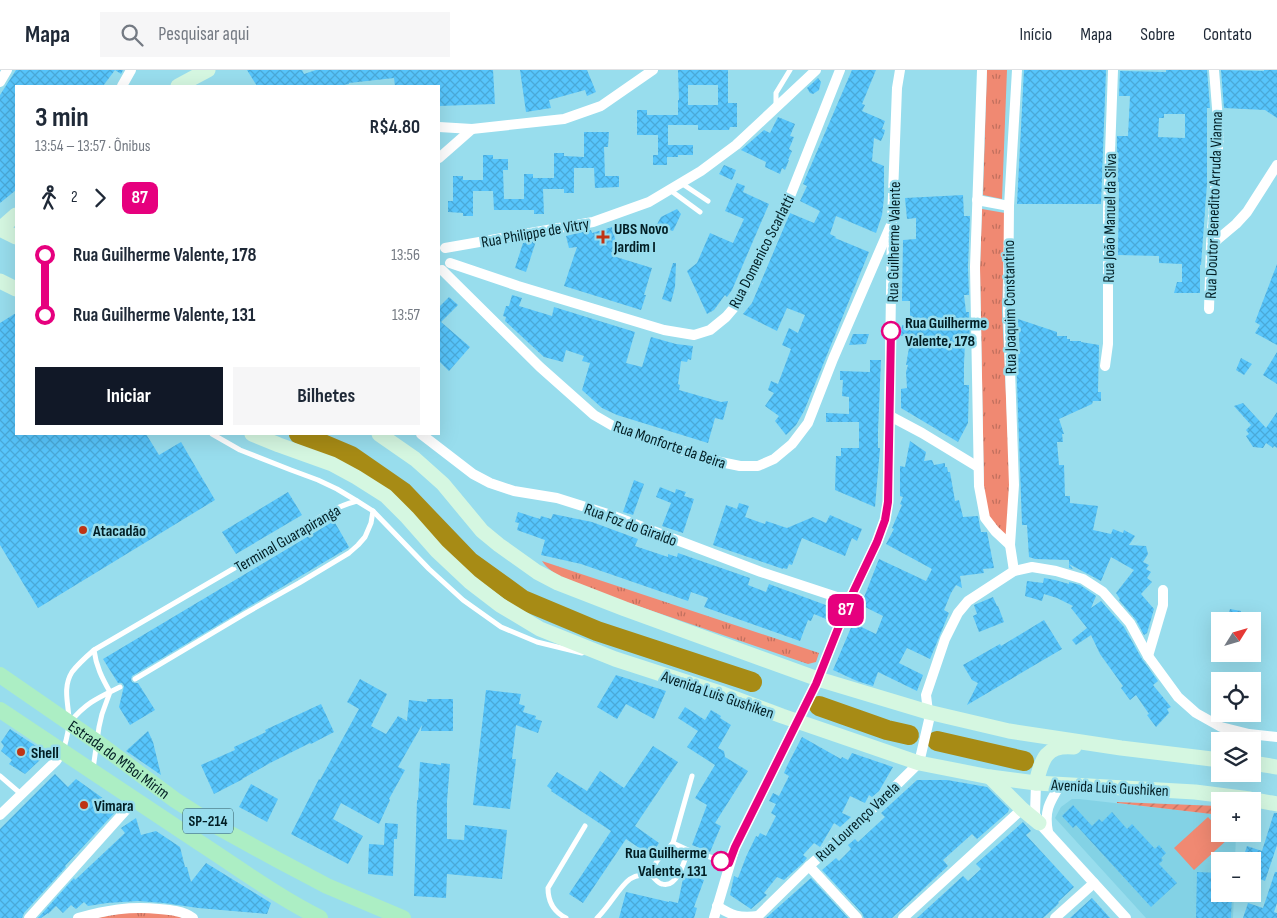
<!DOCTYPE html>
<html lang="pt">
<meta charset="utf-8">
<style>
:root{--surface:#fff;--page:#f6f6f7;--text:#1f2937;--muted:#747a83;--line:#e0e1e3;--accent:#111827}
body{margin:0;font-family:"Sofia Sans Condensed",sans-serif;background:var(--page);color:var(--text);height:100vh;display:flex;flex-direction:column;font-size:19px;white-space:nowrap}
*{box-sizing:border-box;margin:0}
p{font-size:16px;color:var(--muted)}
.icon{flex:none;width:28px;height:28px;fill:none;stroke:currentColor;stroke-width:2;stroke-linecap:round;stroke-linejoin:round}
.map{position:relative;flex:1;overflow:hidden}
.details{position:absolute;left:15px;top:15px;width:425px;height:350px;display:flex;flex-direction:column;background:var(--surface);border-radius:0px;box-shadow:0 5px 20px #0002}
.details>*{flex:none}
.badge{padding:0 10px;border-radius:8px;font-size:18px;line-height:32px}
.needle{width:32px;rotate:53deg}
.fabs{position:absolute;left:1211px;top:542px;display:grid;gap:10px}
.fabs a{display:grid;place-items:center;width:50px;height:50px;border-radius:0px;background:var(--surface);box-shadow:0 5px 20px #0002;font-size:25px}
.map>.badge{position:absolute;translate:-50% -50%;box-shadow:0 0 0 2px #fff}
.legs{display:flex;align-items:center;gap:8px;height:55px;padding:0 20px;font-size:16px}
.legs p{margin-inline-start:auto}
.head{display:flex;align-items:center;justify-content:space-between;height:85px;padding:0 20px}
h1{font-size:28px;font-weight:700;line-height:38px}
.cta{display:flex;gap:10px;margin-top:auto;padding:10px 20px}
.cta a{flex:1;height:58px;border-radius:0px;background:var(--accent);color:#fff;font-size:20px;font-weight:700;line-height:58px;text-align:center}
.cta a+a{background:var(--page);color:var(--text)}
ul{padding:0 20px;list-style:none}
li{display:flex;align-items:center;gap:18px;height:60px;font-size:19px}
li i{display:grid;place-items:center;width:8px;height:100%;margin:0 6px;background:currentColor}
li i::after{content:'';width:12px;height:12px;margin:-6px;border:4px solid;border-radius:50%;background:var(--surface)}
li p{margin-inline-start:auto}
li:first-child i{background:linear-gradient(#0000 50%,currentColor 0)}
li:last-child i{background:linear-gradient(currentColor 50%,#0000 0)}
header{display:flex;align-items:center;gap:30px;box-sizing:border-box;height:70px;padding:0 25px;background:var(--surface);border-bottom:1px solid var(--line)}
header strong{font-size:24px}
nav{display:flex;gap:28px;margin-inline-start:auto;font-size:18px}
.search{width:350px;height:45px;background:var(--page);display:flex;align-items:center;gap:12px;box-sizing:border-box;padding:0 18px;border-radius:0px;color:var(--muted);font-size:19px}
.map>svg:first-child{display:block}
.built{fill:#83d2e5}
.grass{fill:url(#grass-tufts)}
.garden{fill:url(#garden-furrows)}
.pitch{fill:#f08972}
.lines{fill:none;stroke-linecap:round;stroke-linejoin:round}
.river{stroke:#a78b15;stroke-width:20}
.building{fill:url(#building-cross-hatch);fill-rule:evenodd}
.lane{stroke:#fff;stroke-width:5}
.street{stroke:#fff;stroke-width:10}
.secondary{stroke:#d5f7e1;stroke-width:15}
.primary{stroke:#aceec4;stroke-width:16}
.line-1-casing{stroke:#fff;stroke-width:11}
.line-1{stroke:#e6007e;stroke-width:8}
.poi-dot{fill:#bf3414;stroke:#98dded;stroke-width:2}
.stop-1-dot{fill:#fff;stroke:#e6007e;stroke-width:2.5}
.labels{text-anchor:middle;stroke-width:5;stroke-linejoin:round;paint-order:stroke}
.shield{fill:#98dded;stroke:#2f5760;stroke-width:1}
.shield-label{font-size:15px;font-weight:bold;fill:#021e24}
.street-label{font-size:16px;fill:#021e24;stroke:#98dded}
.poi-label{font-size:16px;font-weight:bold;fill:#021e24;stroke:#98dded;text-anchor:start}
.stop-label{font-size:16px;font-weight:bold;fill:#021e24;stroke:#98dded;text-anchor:start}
</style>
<header>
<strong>Mapa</strong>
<div class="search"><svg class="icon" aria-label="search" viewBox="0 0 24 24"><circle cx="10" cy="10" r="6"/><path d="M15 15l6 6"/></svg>Pesquisar aqui</div>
<nav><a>Início</a><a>Mapa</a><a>Sobre</a><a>Contato</a></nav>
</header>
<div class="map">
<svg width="1277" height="848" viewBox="0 0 1277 848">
<defs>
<pattern id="grass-tufts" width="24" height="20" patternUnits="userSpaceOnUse" patternTransform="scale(1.25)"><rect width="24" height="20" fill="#f08972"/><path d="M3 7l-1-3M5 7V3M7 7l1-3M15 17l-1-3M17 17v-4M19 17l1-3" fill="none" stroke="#c06f5d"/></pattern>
<pattern id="garden-furrows" width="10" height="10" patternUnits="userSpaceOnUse" patternTransform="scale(1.25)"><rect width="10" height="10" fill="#f08972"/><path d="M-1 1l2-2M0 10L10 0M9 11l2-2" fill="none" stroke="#c06f5d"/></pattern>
<pattern id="building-cross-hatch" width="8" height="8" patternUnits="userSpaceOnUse" patternTransform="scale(1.25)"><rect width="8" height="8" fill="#57c5fc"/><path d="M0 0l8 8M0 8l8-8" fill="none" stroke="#4aa9d8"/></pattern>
</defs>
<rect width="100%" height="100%" fill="#98dded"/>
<!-- built -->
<path class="built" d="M1072,729H1079L1220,745V764H1236L1235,791H1220V824H1234L1233,848H1146L1055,748L1061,737Z"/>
<!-- grass -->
<g class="grass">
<path d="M987,0H1007L1002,129L983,125Z"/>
<path d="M982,139L1005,143L1002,241L1010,410L1007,466C986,452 987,441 984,418L980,199Z"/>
<path d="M542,491L819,583L816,592L808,594L588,519C572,511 552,506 542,491Z"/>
<path d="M138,840L180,845L181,848H96Z"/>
</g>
<!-- garden -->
<path class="garden" d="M1117,732L1218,736H1220V745L1117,733Z"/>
<!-- pitch -->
<path class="pitch" d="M1208,747L1220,760V764H1223L1228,769L1194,800L1174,778Z"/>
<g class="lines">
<!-- river -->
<g class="river">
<path d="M299,364L351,386L403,422L469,491L523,530L597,561L752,612"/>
<path d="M819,636L887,660L909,665"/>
<path d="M937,671L1024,691"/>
</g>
</g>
<!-- building -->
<g class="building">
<path d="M16,0H123L121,4L115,0L103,16H16V120L0,133V25Z"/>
<path d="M247,0H302L304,4L316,0H493L495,34L439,36V16H395L394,8L349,13V14L338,16H257Z"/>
<path d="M520,0H587L596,22L587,26L585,20L549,30L551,38L526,42Z"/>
<path d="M678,0H728V33H737V57H730L729,60H698V55H668V75H693V85H678V87H667V95H653V85H658V65H637V40H647V45H678V30H679ZM688,15H718V35H688Z"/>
<path d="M852,0H876L862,34L865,35L862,41L885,51L882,59L885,60L884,64L881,71L874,68L872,91L884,96V128L882,145L876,163L836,146L830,164L836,167L835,168L869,182L804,341L796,355L786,365L775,351L779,346L765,336L774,323L768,320L771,311L778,314L791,279L782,275L789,258L798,263L805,245L787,238L777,261L743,244L752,233L790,143L814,153L820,141L800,131L807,116L803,114Z"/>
<path d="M1024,0H1106L1101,134H1017Z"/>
<path d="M1166,0H1207L1210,38H1207V114L1201,195H1200V223H1174L1177,212H1182V194L1159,193V186L1118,185L1119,112H1118L1117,87V66H1128L1130,26H1119L1120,1L1166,2ZM1164,44H1185V68L1158,67L1159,48H1164Z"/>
<path d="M1221,0L1264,1V0H1277V48L1265,40L1224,38Z"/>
<path d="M818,8L821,12L819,20L813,24L810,23L807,18Z"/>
<path d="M778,47L795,54L790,66L794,67L789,79L792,81L788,90H789L785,100L782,98L780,104L765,97L766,92L741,80L764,60L770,63Z"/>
<path d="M584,62H609L608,77H604L605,106H619V117L595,118L594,98H574V123H564V119H543L544,144H534V140H494L493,121H473V146H463V143L448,142V131H453V106H463V110H483V85H493V89H508V100H503L504,129H524V104H533V108H554V83H564V86L584,87Z"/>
<path d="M724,95L736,100L732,110L719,104Z"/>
<path d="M737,113L745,116L743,122L769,134L732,220L727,227L725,225L714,240L707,244L687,201L697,193L710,163L733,173L744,149L725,141Z"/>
<path d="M963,125L964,146H970L968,197L969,225H964L966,242H969L970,273H965L964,294V315H969L968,353L958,372L901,338V319L907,318L906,302L908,295H906L911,266H901L902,255H910V231H902L903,170L916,169V148L907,149L905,128Z"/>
<path d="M677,139L681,144L673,161L656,156L661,147Z"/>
<path d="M612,157L616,172L614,176L615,180L613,186L652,198L644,225H646L641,240L564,216L577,177L569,178L566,166L591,160L592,163Z"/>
<path d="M536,171L526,202L515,198L523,173Z"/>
<path d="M673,193H676L675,217L671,232L662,229Z"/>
<path d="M1277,194V275L1255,263L1260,255L1255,252Z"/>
<path d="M512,225L522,228L519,236L552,246L554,237L635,262L626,293L642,297L651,267L676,274L693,276L691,290L688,289L687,292L681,291L678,314L680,315L679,320L721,332L728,331L723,350L715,348L708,373L617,345L602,338L582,320L590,293L582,291L584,286L566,280L563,292L544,287L505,251L506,247L503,246L506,236H509Z"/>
<path d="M449,227L458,235L441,252L470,277L449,301L439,291V237Z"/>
<path d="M16,243V364H146L159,385L181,372L215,430L38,538L0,475V253Z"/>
<path d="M1018,249L1057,262V266H1067V269H1070V271H1081V272L1099,275L1098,322H1101V331H1093L1092,334L1059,349L1064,364H1062L1063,372H1057L1059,395H1064L1065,426H1070V433L1098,436L1093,460L1111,464L1113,459L1123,463L1124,460L1135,466L1129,475L1146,476L1148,484L1143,492L1149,495L1146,499L1151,502L1147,508L1152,512L1141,524L1154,539L1147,563L1144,565L1136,550L1119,530L1120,529L1116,523L1134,500L1111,487L1101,511L1069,494L1073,499L1069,498V490L1035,489L1029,487L1027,455H1022L1016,284H1020Z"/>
<path d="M853,264H869L866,274L849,275Z"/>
<path d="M1277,282V314L1263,305Z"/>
<path d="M1241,288L1252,294L1244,305L1236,300Z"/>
<path d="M870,290H881L878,361V378H880L875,437L835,420L836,386H841V378H859V352H826V343L849,344V327L842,326L843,310H840V301L870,302Z"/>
<path d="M1243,333L1266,358L1277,342V378L1274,376L1273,378L1266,373L1263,378L1253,377L1246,366L1249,364L1246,360L1251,355L1234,336Z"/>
<path d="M910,371L926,382L924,391L932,390L934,395L945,393V397H947L948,402H950L955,431L959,430L963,447L978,446L981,462H987L994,498L983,499L984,503L960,506L962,518L956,515L951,523L944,540L949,543L930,589L907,578L899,593L923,605L917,621L878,602L873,616L857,611L833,600L853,553L876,564L883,546L861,535L879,489L926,511L932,499L886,474L894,459L892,458L902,435L900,434L903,427L900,426V396L905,397Z"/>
<path d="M634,410L644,414L633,445L623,442Z"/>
<path d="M660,417L675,423L676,419L686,422L684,426L694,429L683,463L662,456L671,433L656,427Z"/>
<path d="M288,422L302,445L236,484L222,462Z"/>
<path d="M739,433L749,436L745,447L765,454L766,451L787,458L813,447L826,453L830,445L862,459L857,471L852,468L845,486L802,468L792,495L789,494L787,499L783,498V499L713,475L726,435L737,439Z"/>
<path d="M518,442L540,449L541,446L551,449L553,444L592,452L638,469L635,476L668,487V484L677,487L678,483L750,508L748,515L766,522L769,514L831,537L835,542L831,551L814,544L811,551L808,550L800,571L704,537L708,528L691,522L688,531L581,494L541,485L545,470L517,460L519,453L515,452Z"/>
<path d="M334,451L349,477L348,478L132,606L131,609L132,612L135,613H138L155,640L130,655L119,637L124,616L122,613H118L103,589Z"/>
<path d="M1044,508L1055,510L1069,514V512L1080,515L1096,526L1091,538L1101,531L1124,557L1142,589L1158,611L1153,615L1171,637L1167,639L1169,643L1156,657L1147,645L1149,644L1136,625L1130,630L1121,618L1123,616L1100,584L1091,565L1076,575L1072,570L1087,558L1071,538L1073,536L1057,528L1044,524L1042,531L1025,526L1027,511L1043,513Z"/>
<path d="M993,527L997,536H998L1004,552L979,562L973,546L977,544L974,535Z"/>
<path d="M1230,539L1241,541L1239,551H1227Z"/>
<path d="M1044,550L1062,579L967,635L978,613L972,610L963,595L1000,574L1001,576Z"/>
<path d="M616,605L666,621L654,649L626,634L617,649L597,637Z"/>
<path d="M360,609L387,624L371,656L386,664L398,646L407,651L409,630L427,632V629H453V661H421L422,655L398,697L405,700L389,729L390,730L379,754L341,733L333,749L363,766L348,794L291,764L319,709L320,710L359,639L347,632Z"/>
<path d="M486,620L521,624L519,634L525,636L523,642L536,646L535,649L542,651L538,663L516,655L512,689H516L510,739L473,735Z"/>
<path d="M321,634L334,662L311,674L310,673L270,693L242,709H243L214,724L201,695L235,680L234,677L266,662L265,660Z"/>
<path d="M685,637L705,650L711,640L721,646L720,648L731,655L718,678L724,681L725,687L748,701L715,753L721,756L710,782L692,775L707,735L695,728L715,695L687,677L698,661L678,648Z"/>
<path d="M10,659L36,676L41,684L40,690L25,704L9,694L12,690L1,681L4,676L1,672Z"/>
<path d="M148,661L153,672L161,705L126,681Z"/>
<path d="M802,667L841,689L842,687L848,690L852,683L893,697L879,721L872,727L869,725L865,733L850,726L842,743L851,747L840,757L834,753L820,777L814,773L803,785L807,788L804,792L784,810L777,807L764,823L767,825L751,839L730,825L734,806L738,808L746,787L756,766L758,767L760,763L766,766L776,746L771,743L776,734L769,731L773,723L779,726L789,706L784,703L787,696Z"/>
<path d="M653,676L678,692L635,756L659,773L651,786L626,769L583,833L569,824L611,761L551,721L552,720L547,716L557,702L587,721L600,701L624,718Z"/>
<path d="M420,692L441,695V693L450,694L447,731V769L464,770L465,755L507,760L502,809L447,804L446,828L414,826L417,730H418Z"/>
<path d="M55,704L68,717L76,709L118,739L65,796L66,797L24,843L22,848H0V759Z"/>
<path d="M917,710H947L987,717L1009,739L1008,742L977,769L972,764L943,790L948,796L892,848H864L862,843L822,800L836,788L839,791L851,779L848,775L855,769L858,772L885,747L881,743Z"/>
<path d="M251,714L278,729L267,752L239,737Z"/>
<path d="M1073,735L1092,756L1099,749L1102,752L1112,742L1127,759L1132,754L1155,779L1159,775L1166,783L1161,788L1163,790L1159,794L1177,813L1151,837L1076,755L1073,758L1062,746Z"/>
<path d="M1274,743H1277V775L1265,811L1252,806V791H1242L1247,776L1262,781Z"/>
<path d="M136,748L141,765L156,761L180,777L185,797H187L191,812L206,793L271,833L267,844L198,838L164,833L138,831L107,833L88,836L84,832L76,839L71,835L63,843L56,836L48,844V843L41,848H38L74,808L75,810L125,763L121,758Z"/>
<path d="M1023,752L1031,761L1026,765L1074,817L1058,832L1059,833L1054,838L1043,848H917L963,806L968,811L981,799L976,794Z"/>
<path d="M385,753L398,754L397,769H394L393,806L368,804L369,774L384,775Z"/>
<path d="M1197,802L1220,803V824H1232L1231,848H1196Z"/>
<path d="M1275,802H1277V833L1274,842L1277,843V848H1243L1248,833L1263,838Z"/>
<path d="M684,804L704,810L694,837L697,838L694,848H619L626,822L669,832V831L678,833Z"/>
<path d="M811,808L848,848H766Z"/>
<path d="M1092,828L1110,848H1070Z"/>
</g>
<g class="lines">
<!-- lane -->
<g class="lane">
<path d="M776,36V23L790,0"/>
<path d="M681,113L708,131"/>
<path d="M670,120L700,142"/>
<path d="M212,364L240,380L291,400L318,410L337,419L357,431L373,441L429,499L463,530L501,557L537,572L582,583"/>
<path d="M135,609L246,543L299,513L349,483L358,475L365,467L371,453L373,441"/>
<path d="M71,651C87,632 98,628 120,617"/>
<path d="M64,678C66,671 69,659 69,651C69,635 62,618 72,602C78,594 86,587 94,580L298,461C318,448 334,437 357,431"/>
<path d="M93,699L99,657L102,644L110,622C102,608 96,596 94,580"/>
<path d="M0,706L21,724"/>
<path d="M673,773L692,706"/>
<path d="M652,806C652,792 664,783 673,773L688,780L729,793"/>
<path d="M566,848C554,842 548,831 548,818L585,756"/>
<path d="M597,848C609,837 619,817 630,809C636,805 647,803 653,807C656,810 658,813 662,814C677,819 685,790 688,780"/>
</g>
<!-- street -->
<g class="street">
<path d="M982,0L975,197L979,416L985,448L995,461L1010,475"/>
<path d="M0,12L7,0"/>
<path d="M122,16L131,0"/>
<path d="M439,57L472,59L564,49L601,36L653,0"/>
<path d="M439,88L472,59"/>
<path d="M977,130L1009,136"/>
<path d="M1211,175L1236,154L1247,142L1277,95"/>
<path d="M445,178L593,152L649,132L701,101L736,75L816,0"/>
<path d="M450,193L518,216L664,260L694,265L710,260L726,247L738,233L791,124L840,0"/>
<path d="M442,200L540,297L594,345L613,356L706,389L740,396H758L774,389L792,374L808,353L833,289L890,157"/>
<path d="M1209,239L1211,175L1219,63L1214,0"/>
<path d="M1105,296L1108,274V139L1113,0"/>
<path d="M890,346L922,363L978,397"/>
<path d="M421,364L473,404L490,413L514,421L557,428L611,445L761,502L849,531"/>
<path d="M1014,501L1010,475L1014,415L1008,242L1009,136L1017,0"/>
<path d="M1148,586L1163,535V520"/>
<path d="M1036,713L1035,744L1039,753L1126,848"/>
<path d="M0,745L56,691L62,682"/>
<path d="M1048,762C1044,741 1049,733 1060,715"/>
<path d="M809,796L857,848"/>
<path d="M717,836C732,846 739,848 758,846"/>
<path d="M29,848L135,730"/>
<path d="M78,848C106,840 130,836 159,839C171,840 183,841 193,848"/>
<path d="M714,848L735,777L816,614L849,531L877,472L885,450L888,432L892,151L897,18L900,0"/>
<path d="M756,848L809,796L861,750L919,693L929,650L926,625L945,569L958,543L968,531L1014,501L1032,497L1056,501L1083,509L1103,522L1130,553L1148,586L1178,627L1196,643L1221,657L1249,664L1277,667"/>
<path d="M903,848L1022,739"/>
<path d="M1055,848L1094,813"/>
</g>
<!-- secondary -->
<g class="secondary">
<path d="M178,16L208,0"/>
<path d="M0,159L16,145"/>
<path d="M0,159L16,167"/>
<path d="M0,211L16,219"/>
<path d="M252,364L279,375L332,394L356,407L386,426L407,447L437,481L470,512L500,535L540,559L615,589L723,624L782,646L919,693L990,707L1036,713L1195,722L1250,729L1277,734"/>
<path d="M379,364L415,389L443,414L482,461L499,475L537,502L558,513L625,539L818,609L928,642L1009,661L1121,678L1220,690"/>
<path d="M1252,693L1277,697"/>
<path d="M990,707L1022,739L1039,753"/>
<path d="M1036,713C1042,689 1046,674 1074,677"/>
</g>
<!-- primary -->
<g class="primary">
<path id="s1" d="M0,605L97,672L175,730L216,756L276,789L327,816L403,848"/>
<path d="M0,640C67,684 133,729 200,773C240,799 278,827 320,848"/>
</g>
</g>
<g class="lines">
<defs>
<path id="line-1" d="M721,791L729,793L735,777L816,614L849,531L877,472L885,450L888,432L891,261"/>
</defs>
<!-- line-1 casing -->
<use href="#line-1" class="line-1-casing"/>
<!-- line-1 -->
<use href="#line-1" class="line-1"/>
</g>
<!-- markers -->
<g class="poi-dot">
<path d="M600.5 159.5h5v5h5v5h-5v5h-5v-5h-5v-5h5z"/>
<circle cx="83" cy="460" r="5"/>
<circle cx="21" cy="682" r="5"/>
<circle cx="84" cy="735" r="5"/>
</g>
<g class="stop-1-dot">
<circle cx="891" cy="261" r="9"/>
<circle cx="721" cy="791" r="9"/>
</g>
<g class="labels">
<!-- shield labels -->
<rect class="shield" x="183" y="738.5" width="50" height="25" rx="4"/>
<g class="shield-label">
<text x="208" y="756">SP-214</text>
</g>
<!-- street labels -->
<g class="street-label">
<text transform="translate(1213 135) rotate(-88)" y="6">Rua Doutor Benedito Arruda Vianna</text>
<text transform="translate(1109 148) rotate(-89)" y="6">Rua João Manuel da Silva</text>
<text transform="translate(535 162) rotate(-10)" y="6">Rua Philippe de Vitry</text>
<text transform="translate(893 172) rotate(-89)" y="6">Rua Guilherme Valente</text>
<text transform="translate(761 181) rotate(-63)" y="6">Rua Domenico Scarlatti</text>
<text transform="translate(1009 237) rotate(-91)" y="6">Rua Joaquim Constantino</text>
<text transform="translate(670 374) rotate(19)" y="6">Rua Monforte da Beira</text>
<text transform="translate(631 454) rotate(20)" y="6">Rua Foz do Giraldo</text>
<text transform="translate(287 468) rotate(-30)" y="6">Terminal Guarapiranga</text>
<text transform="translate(718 624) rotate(19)" y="6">Avenida Luis Gushiken</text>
<text dy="6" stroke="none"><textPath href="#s1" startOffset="146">Estrada do M'Boi Mirim</textPath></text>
<text transform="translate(1110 717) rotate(3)" y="6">Avenida Luis Gushiken</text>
<text transform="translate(857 751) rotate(-43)" y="6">Rua Lourenço Varela</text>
</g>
<!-- poi labels -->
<g class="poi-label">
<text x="614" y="164">UBS Novo<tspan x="614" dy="18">Jardim I</tspan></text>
<text x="93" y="466">Atacadão</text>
<text x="31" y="688">Shell</text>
<text x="94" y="741">Vimara</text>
</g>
<!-- stop labels -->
<g class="stop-label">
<text x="905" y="258">Rua Guilherme<tspan x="905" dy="18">Valente, 178</tspan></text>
<text x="707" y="788" text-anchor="end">Rua Guilherme<tspan x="707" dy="18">Valente, 131</tspan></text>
</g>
</g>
</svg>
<div class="fabs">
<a><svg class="needle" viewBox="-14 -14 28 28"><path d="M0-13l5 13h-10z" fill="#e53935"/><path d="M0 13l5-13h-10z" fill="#747a83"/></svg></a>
<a><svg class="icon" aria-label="locate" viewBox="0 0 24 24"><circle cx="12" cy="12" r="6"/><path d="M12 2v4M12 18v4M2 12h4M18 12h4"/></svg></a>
<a><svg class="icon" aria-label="layers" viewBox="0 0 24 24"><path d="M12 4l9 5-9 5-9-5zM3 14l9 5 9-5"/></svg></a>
<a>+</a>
<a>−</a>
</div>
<b class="badge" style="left:846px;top:540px;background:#e6007e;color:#fff">87</b>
<section class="details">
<div class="head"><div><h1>3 min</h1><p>13:54 – 13:57 · Ônibus</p></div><b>R$4.80</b></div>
<div class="legs"><svg class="icon" aria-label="walk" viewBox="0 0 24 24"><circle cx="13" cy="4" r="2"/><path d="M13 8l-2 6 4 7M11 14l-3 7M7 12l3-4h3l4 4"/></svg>2<svg class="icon" aria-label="forward" viewBox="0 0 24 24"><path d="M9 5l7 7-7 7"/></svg><b class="badge" style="background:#e6007e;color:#fff">87</b></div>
<ul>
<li><i style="color:#e6007e"></i><b>Rua Guilherme Valente, 178</b><p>13:56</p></li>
<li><i style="color:#e6007e"></i><b>Rua Guilherme Valente, 131</b><p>13:57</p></li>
</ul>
<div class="cta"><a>Iniciar</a><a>Bilhetes</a></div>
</section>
</div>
